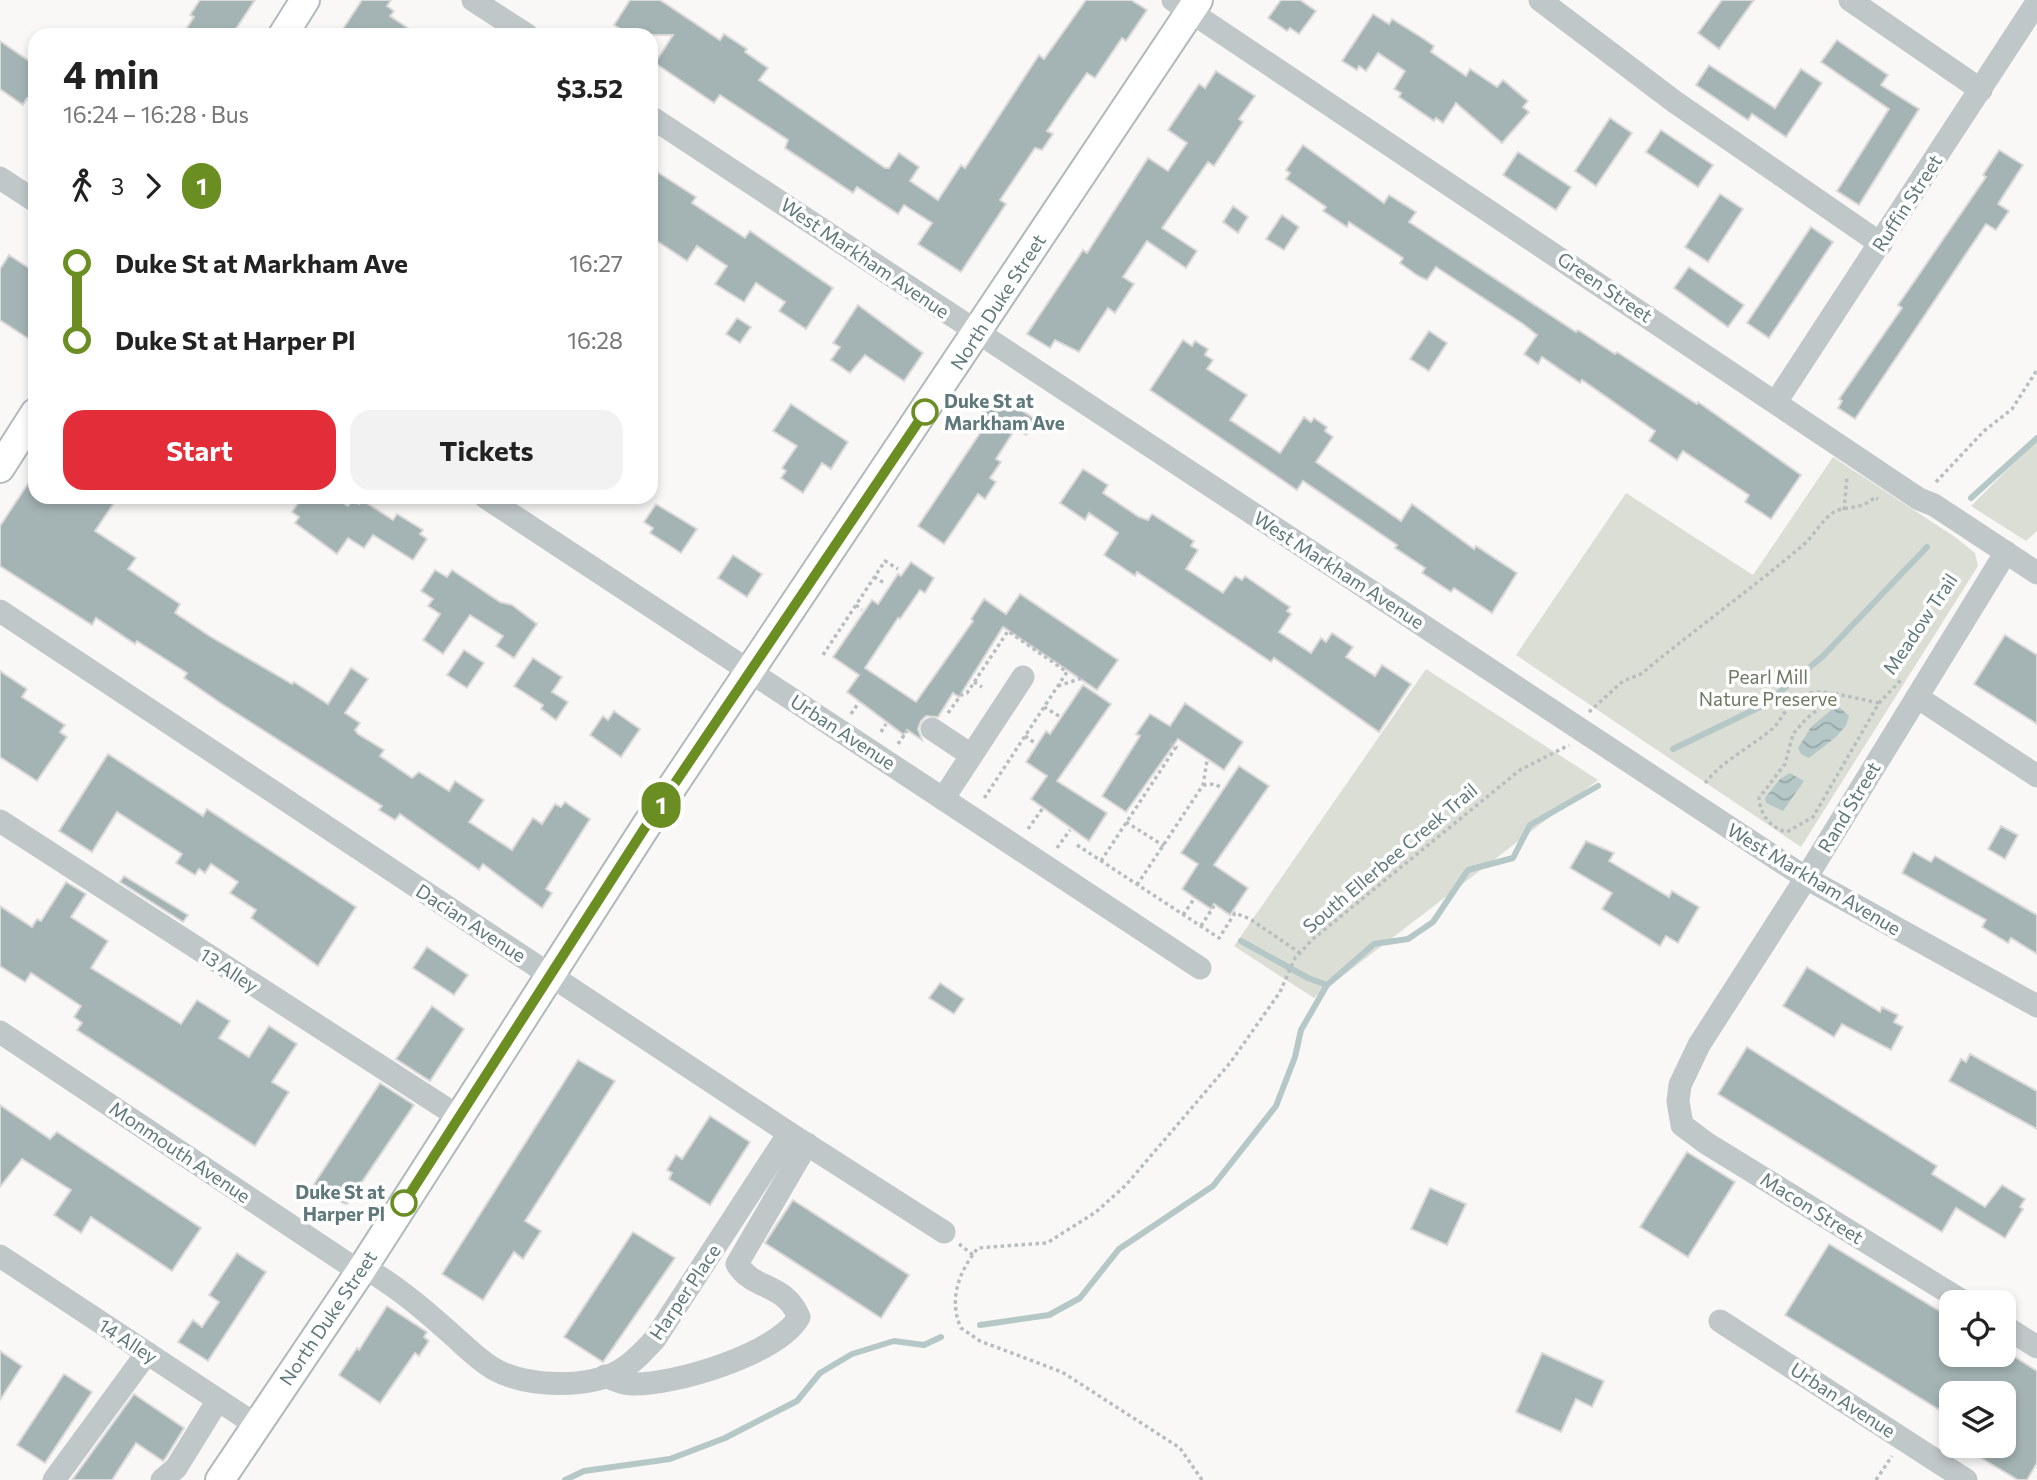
<!DOCTYPE html>
<meta charset="utf-8">
<style>
:root{--surface:#fff;--page:#f2f2f2;--text:#222;--muted:#767676;--accent:#e32d39}
body{margin:0;font-family:Commissioner,sans-serif;background:var(--page);color:var(--text);height:100vh;display:flex;flex-direction:column;font-size:26px;white-space:nowrap}
*{box-sizing:border-box;margin:0}
p{font-size:23px;color:var(--muted)}
.icon{flex:none;width:38px;height:38px;fill:none;stroke:currentColor;stroke-width:2;stroke-linecap:round;stroke-linejoin:round}
.map{position:relative;flex:1;overflow:hidden}
.sheet{position:absolute;left:28px;top:28px;width:630px;height:476px;display:flex;flex-direction:column;background:var(--surface);border-radius:21px;box-shadow:0 4px 10px #0003}
.sheet>*{flex:none}
.badge{padding:0 14px;border-radius:23px;font-size:24px;line-height:46px}
.buttons{position:absolute;left:1939px;top:1290px;display:grid;gap:14px}
.buttons a{display:grid;place-items:center;width:77px;height:77px;border-radius:14px;background:var(--surface);box-shadow:0 4px 10px #0003;font-size:35px}
.map>.badge{position:absolute;translate:-50% -50%;box-shadow:0 0 0 4px #fff}
.legs{display:flex;align-items:center;gap:10px;height:77px;padding:0 35px;font-size:23px}
.legs p{margin-inline-start:auto}
.summary{display:flex;align-items:center;justify-content:space-between;height:119px;padding:0 35px}
h1{font-size:38px;font-weight:700;line-height:52px}
.cta{display:flex;gap:14px;margin-top:auto;padding:14px 35px}
.cta a{flex:1;height:80px;border-radius:21px;background:var(--accent);color:#fff;font-size:28px;font-weight:700;line-height:80px;text-align:center}
.cta a+a{background:var(--page);color:var(--text)}
ul{padding:0 35px;list-style:none}
li{display:flex;align-items:center;gap:24px;height:77px;font-size:26px}
li i{display:grid;place-items:center;width:10px;height:100%;margin:0 9px;background:currentColor}
li i::after{content:'';width:18px;height:18px;margin:-9px;border:5px solid;border-radius:50%;background:var(--surface)}
li p{margin-inline-start:auto}
li:first-child i{background:linear-gradient(#0000 50%,currentColor 0)}
li:last-child i{background:linear-gradient(currentColor 50%,#0000 0)}
.map>svg:first-child{display:block}
.park{fill:#dbded5}
.water{fill:url(#water-waves)}
.lines{fill:none;stroke-linecap:round;stroke-linejoin:round}
.stream{stroke:#b5c7c6;stroke-width:6}
.building{fill:#a4b3b4;stroke:#dbdad9;stroke-width:2}
.major-casing{stroke:#b1babb;stroke-width:32}
.path{stroke:#b8bebf;stroke-width:3.5;stroke-dasharray:3.5 3.5;stroke-linecap:butt}
.minor{stroke:#c0c7c9;stroke-width:23}
.major{stroke:#fff;stroke-width:28}
.line-1-casing{stroke:#fff;stroke-width:16}
.line-1{stroke:#6b8e23;stroke-width:10}
.stop-1-dot{fill:#fff;stroke:#6b8e23;stroke-width:3.5}
.labels{text-anchor:middle;stroke-width:7;stroke-linejoin:round;paint-order:stroke}
.street-label{font-size:19px;fill:#5f787b;stroke:#fff}
.stop-label{font-size:19px;font-weight:bold;fill:#5f787b;stroke:#fff;text-anchor:start}
.park-label{font-size:19px;fill:#6e7963;stroke:#fff}
</style>
<div class="map">
<svg width="2037" height="1480" viewBox="0 0 2037 1480">
<defs>
<pattern id="water-waves" width="16" height="10" patternUnits="userSpaceOnUse" patternTransform="scale(1.75)"><rect width="16" height="10" fill="#b5c7c6"/><path d="M0 5q4-4 8 0t8 0" fill="none" stroke="#96a6a6"/></pattern>
</defs>
<rect width="100%" height="100%" fill="#f9f8f6"/>
<!-- park -->
<g class="park">
<path d="M2037,440V531L2026,541L1971,506Z"/>
<path d="M1833,457L1955,537L1975,553L1978,566L1801,847L1516,655L1626,493L1753,575Z"/>
<path d="M1426,669L1598,780L1314,998L1234,946Z"/>
</g>
<!-- water -->
<g class="water">
<path d="M1837,705L1849,716L1846,725L1836,737L1809,758L1801,754L1798,748L1811,727Z"/>
<path d="M1790,773L1804,781L1783,811L1766,803L1765,798L1780,779Z"/>
</g>
<g class="lines">
<!-- stream -->
<g class="stream">
<path d="M1971,498L2037,438"/>
<path d="M1673,749L1764,705L1822,657L1927,547"/>
<path d="M1241,941L1308,978L1327,985"/>
<path d="M980,1325L1049,1315L1080,1298L1119,1249L1213,1186L1276,1106L1295,1057L1301,1030L1327,985L1374,944L1408,939L1433,922L1468,870L1513,858L1530,825L1598,786"/>
<path d="M565,1480L584,1471L670,1459L725,1438L797,1401L820,1373L852,1354L894,1341L924,1345L941,1337"/>
</g>
</g>
<!-- building -->
<g class="building">
<path d="M200,0H255L232,35H182L194,17L190,15Z"/>
<path d="M362,0H391L387,6L394,11L390,16L418,35H339Z"/>
<path d="M630,0H660L720,40L724,34L747,49L745,52L768,68L759,80L885,168H889L899,153L919,167L910,181L938,200L961,165L965,168L1039,55L1044,59L1086,0H1131L1147,10L1126,41L1122,38L1095,78L1087,73L1068,100L1047,131L1053,134L1042,150L1035,148L1000,200L1006,204L961,272L918,244L932,223L904,205L898,214L857,187L853,193L785,148L788,140L720,95L714,103L655,63L673,35H630L614,25Z"/>
<path d="M1281,0H1300L1316,11L1299,34L1290,28L1287,31L1268,18Z"/>
<path d="M1722,0H1754L1719,49L1698,33Z"/>
<path d="M1373,14L1389,24L1392,19L1424,39L1434,46L1431,52L1466,76L1470,69L1497,87L1503,80L1528,101L1523,107L1529,112L1502,143L1456,103L1443,123L1436,118L1434,121L1399,97L1401,93L1394,89L1405,71L1378,53L1366,71L1359,66L1357,70L1342,61Z"/>
<path d="M1837,40L1888,75L1881,85L1919,109L1859,205L1837,191L1889,109L1821,62Z"/>
<path d="M0,41L35,65V103L27,98L23,105L0,89Z"/>
<path d="M1709,65L1775,108L1801,69L1822,83L1786,137L1752,114L1748,120L1696,85Z"/>
<path d="M1216,71L1255,96L1239,119L1243,122L1214,166L1208,162L1162,228L1197,251L1186,268L1147,241L1123,277L1134,284L1115,313L1108,308L1079,352L1055,340L1050,348L1027,334L1083,250L1087,253L1148,158L1168,171L1187,143L1168,130L1199,84L1205,88Z"/>
<path d="M1610,118L1632,133L1596,186L1575,171Z"/>
<path d="M1661,130L1713,165L1698,187L1646,152Z"/>
<path d="M1303,145L1384,203L1389,195L1416,212L1409,222L1576,332L1578,330L1615,354L1617,352L1697,404L1698,402L1801,475L1771,519L1745,502L1749,495L1683,451L1677,460L1649,441L1655,431L1582,380L1580,383L1542,357L1538,364L1524,354L1537,335L1523,324L1436,267L1427,280L1418,276L1400,263L1403,258L1349,222L1347,227L1323,211L1326,207L1286,179L1290,173L1286,170Z"/>
<path d="M1999,150L2023,165L1998,204L2009,211L1996,230L1986,224L1855,419L1838,408L1842,401L1839,399L1902,308L1898,305L1986,177L1983,175Z"/>
<path d="M1518,152L1571,187L1556,210L1503,175Z"/>
<path d="M651,168L696,197L692,203L745,238L750,231L833,288L806,329L779,311L785,302L756,283L744,302L715,284L727,266L697,246L687,261L651,237Z"/>
<path d="M1720,194L1743,209L1708,262L1685,247Z"/>
<path d="M1233,206L1248,217L1238,233L1223,222Z"/>
<path d="M1282,215L1299,227L1284,250L1266,239Z"/>
<path d="M1811,227L1833,242L1769,338L1747,323Z"/>
<path d="M9,255L35,272V343L0,320V269Z"/>
<path d="M1689,267L1744,305L1728,327L1674,288Z"/>
<path d="M858,305L923,353L904,381L865,355L850,373L831,360L840,347L833,343Z"/>
<path d="M737,318L751,327L740,343L726,334Z"/>
<path d="M1429,331L1447,343L1429,371L1410,359Z"/>
<path d="M1183,340L1192,346L1195,341L1208,349L1205,355L1213,360L1207,369L1247,395L1230,420L1280,453L1304,417L1311,422L1314,418L1327,427L1325,431L1333,437L1316,462L1401,521L1412,504L1474,549L1476,546L1517,573L1492,613L1454,588L1451,592L1422,573L1425,568L1395,548L1397,545L1303,481L1297,490L1150,390Z"/>
<path d="M998,394L1036,420L1026,435L1016,428L996,459L1001,462L990,478L996,482L985,499L978,494L944,544L918,526L980,433L974,429L979,421L976,419Z"/>
<path d="M791,404L848,442L831,469L822,463L803,493L781,478L786,471L782,468L797,446L773,431Z"/>
<path d="M1083,469L1108,485L1103,493L1139,517L1148,520L1152,514L1194,541L1191,546L1198,550L1186,569L1194,574L1223,593L1235,576L1242,580L1245,576L1290,607L1287,611L1291,614L1279,632L1311,653L1321,638L1326,642L1332,633L1353,647L1346,657L1375,676L1382,665L1411,684L1379,732L1274,658L1271,662L1137,572L1135,576L1104,555L1118,533L1089,513L1085,520L1060,503Z"/>
<path d="M35,473V497H118L95,531L136,558L128,569L180,604L175,613L211,637L292,684L294,682L328,704L351,668L368,679L345,713L360,723L355,730L358,734L384,750L380,756L412,778L419,772L449,791L455,781L484,800L469,822L512,850L533,818L542,824L555,804L561,807L565,802L590,819L546,889L552,893L542,908L483,864L479,870L400,814L395,820L379,810L382,806L222,704L184,678L187,673L137,641L135,644L96,618L92,625L0,566V526Z"/>
<path d="M302,497H334L348,506L352,500L359,504L362,500L393,520L397,514L423,530L420,534L427,539L413,560L373,535L364,548L348,538L337,554L295,523L299,517L292,512Z"/>
<path d="M656,504L697,529L681,553L650,533L653,528L644,522Z"/>
<path d="M733,555L762,574L747,597L718,578Z"/>
<path d="M911,562L934,578L925,593L920,590L900,619L898,618L865,668L916,702L973,621L971,619L984,599L1006,614L1020,594L1118,660L1097,690L1003,627L959,697L953,693L938,717L926,716L921,721L918,729L922,740L907,730L904,735L847,692L859,675L833,657L872,600L878,604L898,574L901,576Z"/>
<path d="M435,570L447,577L452,570L500,602L512,605L537,624L514,658L496,646L503,636L470,615L443,654L423,640L440,614L428,606L433,599L421,591Z"/>
<path d="M2005,635L2037,655V724L1974,684Z"/>
<path d="M464,650L484,663L467,688L447,675Z"/>
<path d="M533,658L562,677L552,692L568,702L556,720L541,709L543,705L514,686Z"/>
<path d="M0,671L27,689L22,697L65,725L60,732L67,737L37,781L0,757Z"/>
<path d="M1083,685L1111,704L1057,781L1107,813L1089,841L1031,799L1047,776L1026,762L1046,731L1050,734Z"/>
<path d="M1185,703L1243,742L1224,770L1178,739L1126,812L1102,796L1140,736L1136,734L1150,714L1170,726Z"/>
<path d="M614,711L640,729L621,757L590,735L603,716L608,720Z"/>
<path d="M108,754L203,816L207,809L356,907L318,966L251,918L256,910L230,893L238,882L211,864L205,873L199,869L195,875L176,863L182,854L117,812L92,852L59,831Z"/>
<path d="M1239,766L1269,786L1214,865L1248,888L1230,915L1214,904L1211,909L1182,889L1198,864L1181,853Z"/>
<path d="M2001,826L2018,835L2005,859L1988,849Z"/>
<path d="M1586,841L1614,853L1609,861L1669,897L1672,891L1699,907L1678,943L1666,936L1660,946L1602,909L1612,893L1570,868Z"/>
<path d="M1913,852L1931,862L1935,856L2037,915V954L2011,938L2008,943L1982,927L1986,920L1902,873Z"/>
<path d="M124,876L188,915L183,922L120,882Z"/>
<path d="M66,882L86,894L71,917L108,941L91,968L181,1024L197,1000L230,1021L219,1038L249,1057L269,1026L297,1044L272,1082L289,1092L255,1146L77,1030L82,1023L74,1017L81,1006L31,973L25,982L0,966V906L32,927L37,919L41,921Z"/>
<path d="M427,947L468,975L454,995L413,968Z"/>
<path d="M1807,967L1880,1012L1882,1007L1898,1015L1894,1022L1903,1027L1891,1050L1842,1024L1834,1037L1783,1006Z"/>
<path d="M940,983L964,999L954,1014L929,998Z"/>
<path d="M432,1006L464,1029L430,1081L396,1059Z"/>
<path d="M1747,1047L1937,1166L1932,1174L1985,1207L2002,1185L2025,1199L2020,1207L2023,1209L2005,1238L1956,1208L1942,1232L1718,1094Z"/>
<path d="M1970,1054L2037,1091V1129L1949,1081L1961,1059L1966,1062Z"/>
<path d="M578,1060L615,1081L525,1221L541,1231L523,1259L514,1252L483,1300L442,1274Z"/>
<path d="M380,1083L414,1105L347,1204L343,1203L314,1184Z"/>
<path d="M0,1105L50,1139L57,1132L201,1228L172,1271L91,1217L81,1233L54,1215L71,1190L22,1159L0,1187Z"/>
<path d="M710,1116L750,1142L710,1205L669,1179L672,1173L667,1170L676,1155L682,1159Z"/>
<path d="M1687,1152L1735,1182L1688,1257L1640,1227Z"/>
<path d="M1430,1188L1466,1204L1447,1245L1411,1229Z"/>
<path d="M793,1200L909,1275L881,1318L765,1243Z"/>
<path d="M633,1232L675,1258L603,1362L564,1337Z"/>
<path d="M1829,1244L1951,1318V1354H2010L2037,1371V1463L2027,1480H2018L1961,1446H2004V1393H1951V1417L1785,1315Z"/>
<path d="M237,1253L266,1272L208,1361L178,1342L193,1320L202,1327L219,1302L209,1295Z"/>
<path d="M387,1306L427,1332L424,1337L429,1341L419,1356L415,1353L380,1403L339,1375L357,1348L359,1350Z"/>
<path d="M0,1351L22,1366L0,1400Z"/>
<path d="M1542,1353L1604,1381L1592,1407L1576,1399L1561,1432L1516,1412Z"/>
<path d="M64,1374L92,1392L45,1463L17,1445Z"/>
<path d="M134,1394L184,1428L165,1459L163,1461L136,1443L112,1480H72Z"/>
</g>
<g class="lines">
<defs>
<g id="major">
<path d="M283,35L305,0"/>
<path d="M0,468L35,413"/>
<path d="M220,1480L360,1272L646,826L1198,0"/>
</g>
</defs>
<!-- major casing -->
<use href="#major" class="major-casing"/>
<!-- path -->
<g class="path">
<path d="M1936,482L1984,431L2012,409L2037,370"/>
<path d="M1844,510L1847,477"/>
<path d="M874,577L886,584"/>
<path d="M856,605L862,610"/>
<path d="M823,655L885,561L898,569"/>
<path d="M974,682L982,687"/>
<path d="M1058,686L1085,677"/>
<path d="M1879,703L1837,694L1806,719L1793,734L1785,764L1759,798C1760,815 1771,828 1787,832L1813,817L1879,703L1901,680"/>
<path d="M1044,707L1059,716"/>
<path d="M1589,712L1623,681L1641,674C1694,630 1750,590 1802,546C1813,537 1820,523 1831,514C1844,504 1859,512 1875,497L1878,499"/>
<path d="M948,713L961,695L967,693L1008,631L1067,672L983,800"/>
<path d="M851,714L859,702"/>
<path d="M881,732L886,724"/>
<path d="M1025,736L1035,743"/>
<path d="M898,744L907,731"/>
<path d="M1705,783C1723,760 1750,748 1772,729C1781,721 1786,707 1796,699C1807,690 1824,692 1837,694"/>
<path d="M1203,785L1215,784L1222,788"/>
<path d="M1126,822L1164,846"/>
<path d="M1028,829L1043,808"/>
<path d="M1077,845L1219,938L1235,913L1250,919L1300,953"/>
<path d="M1057,848L1070,830"/>
<path d="M1101,861L1176,747L1169,744"/>
<path d="M1137,885L1203,785L1207,761"/>
<path d="M1183,915L1196,896"/>
<path d="M1201,926L1214,906"/>
<path d="M959,1244L973,1255"/>
<path d="M1202,1480L1180,1448L1062,1372L980,1341L961,1328C948,1300 959,1271 978,1248L1047,1243L1096,1212L1126,1185L1230,1063L1280,992L1295,958L1313,939L1520,770L1569,745"/>
<path d="M1876,1480L1892,1456"/>
</g>
<!-- minor -->
<g class="minor">
<path d="M473,0L527,35"/>
<path d="M1173,0L1919,499L1934,505L2037,573"/>
<path d="M1540,0L1675,102L1881,244"/>
<path d="M1850,0L1981,90"/>
<path d="M651,117L1806,878L2037,1006"/>
<path d="M0,178L35,201"/>
<path d="M1776,402L2037,2"/>
<path d="M485,497L1200,968"/>
<path d="M0,611L789,1133L944,1232"/>
<path d="M1917,697L2037,776"/>
<path d="M932,729L971,755"/>
<path d="M943,799L1023,677"/>
<path d="M0,821L459,1117"/>
<path d="M0,1032L360,1272"/>
<path d="M0,1256L256,1425"/>
<path d="M363,1267C395,1285 421,1307 448,1331C463,1344 477,1359 494,1369C526,1387 586,1389 619,1371C633,1363 644,1351 655,1339L789,1133"/>
<path d="M1964,1302L1706,1143L1682,1125L1678,1101L1680,1085L1699,1045L1806,878L2006,552"/>
<path d="M1720,1321L1966,1480"/>
<path d="M2004,1326L2037,1347"/>
<path d="M605,1376C613,1379 622,1384 631,1384C672,1386 778,1354 799,1317C784,1282 754,1291 737,1264L807,1144"/>
<path d="M54,1480L147,1353"/>
<path d="M162,1480L176,1468L218,1400"/>
</g>
<!-- major -->
<use href="#major" class="major"/>
</g>
<g class="lines">
<defs>
<path id="line-1" d="M404,1203L646,826L925,412"/>
</defs>
<!-- line-1 casing -->
<use href="#line-1" class="line-1-casing"/>
<!-- line-1 -->
<use href="#line-1" class="line-1"/>
</g>
<!-- markers -->
<g class="stop-1-dot">
<circle cx="925" cy="412" r="12"/>
<circle cx="404" cy="1203" r="12"/>
</g>
<g class="labels">
<!-- street labels -->
<g class="street-label">
<text transform="translate(1907 203) rotate(-57)" y="7">Ruffin Street</text>
<text transform="translate(865 258) rotate(34)" y="7">West Markham Avenue</text>
<text transform="translate(1605 287) rotate(34)" y="7">Green Street</text>
<text transform="translate(998 302) rotate(-57)" y="7">North Duke Street</text>
<text transform="translate(1339 570) rotate(33)" y="7">West Markham Avenue</text>
<text transform="translate(1920 624) rotate(-56)" y="7">Meadow Trail</text>
<text transform="translate(843 732) rotate(33)" y="7">Urban Avenue</text>
<text transform="translate(1849 807) rotate(-59)" y="7">Rand Street</text>
<text transform="translate(1390 858) rotate(-40)" y="7">South Ellerbee Creek Trail</text>
<text transform="translate(1814 879) rotate(31)" y="7">West Markham Avenue</text>
<text transform="translate(471 923) rotate(33)" y="7">Dacian Avenue</text>
<text transform="translate(229 970) rotate(33)" y="7">13 Alley</text>
<text transform="translate(180 1152) rotate(34)" y="7">Monmouth Avenue</text>
<text transform="translate(1812 1208) rotate(32)" y="7">Macon Street</text>
<text transform="translate(685 1292) rotate(-56)" y="7">Harper Place</text>
<text transform="translate(328 1318) rotate(-56)" y="7">North Duke Street</text>
<text transform="translate(128 1341) rotate(33)" y="7">14 Alley</text>
<text transform="translate(1843 1400) rotate(33)" y="7">Urban Avenue</text>
</g>
<!-- stop labels -->
<g class="stop-label">
<text x="944" y="408">Duke St at<tspan x="944" dy="22">Markham Ave</tspan></text>
<text x="385" y="1199" text-anchor="end">Duke St at<tspan x="385" dy="22">Harper Pl</tspan></text>
</g>
<!-- park labels -->
<g class="park-label">
<text x="1768" y="684">Pearl Mill<tspan x="1768" dy="22">Nature Preserve</tspan></text>
</g>
</g>
</svg>
<div class="buttons">
<a><svg class="icon" aria-label="locate" viewBox="0 0 24 24"><circle cx="12" cy="12" r="6"/><path d="M12 2v4M12 18v4M2 12h4M18 12h4"/></svg></a>
<a><svg class="icon" aria-label="layers" viewBox="0 0 24 24"><path d="M12 4l9 5-9 5-9-5zM3 14l9 5 9-5"/></svg></a>
</div>
<b class="badge" style="left:661px;top:805px;background:#6b8e23;color:#fff">1</b>
<section class="sheet">
<div class="summary"><div><h1>4 min</h1><p>16:24 – 16:28 · Bus</p></div><b>$3.52</b></div>
<div class="legs"><svg class="icon" aria-label="walk" viewBox="0 0 24 24"><circle cx="13" cy="4" r="2"/><path d="M13 8l-2 6 4 7M11 14l-3 7M7 12l3-4h3l4 4"/></svg>3<svg class="icon" aria-label="forward" viewBox="0 0 24 24"><path d="M9 5l7 7-7 7"/></svg><b class="badge" style="background:#6b8e23;color:#fff">1</b></div>
<ul>
<li><i style="color:#6b8e23"></i><b>Duke St at Markham Ave</b><p>16:27</p></li>
<li><i style="color:#6b8e23"></i><b>Duke St at Harper Pl</b><p>16:28</p></li>
</ul>
<div class="cta"><a>Start</a><a>Tickets</a></div>
</section>
</div>
